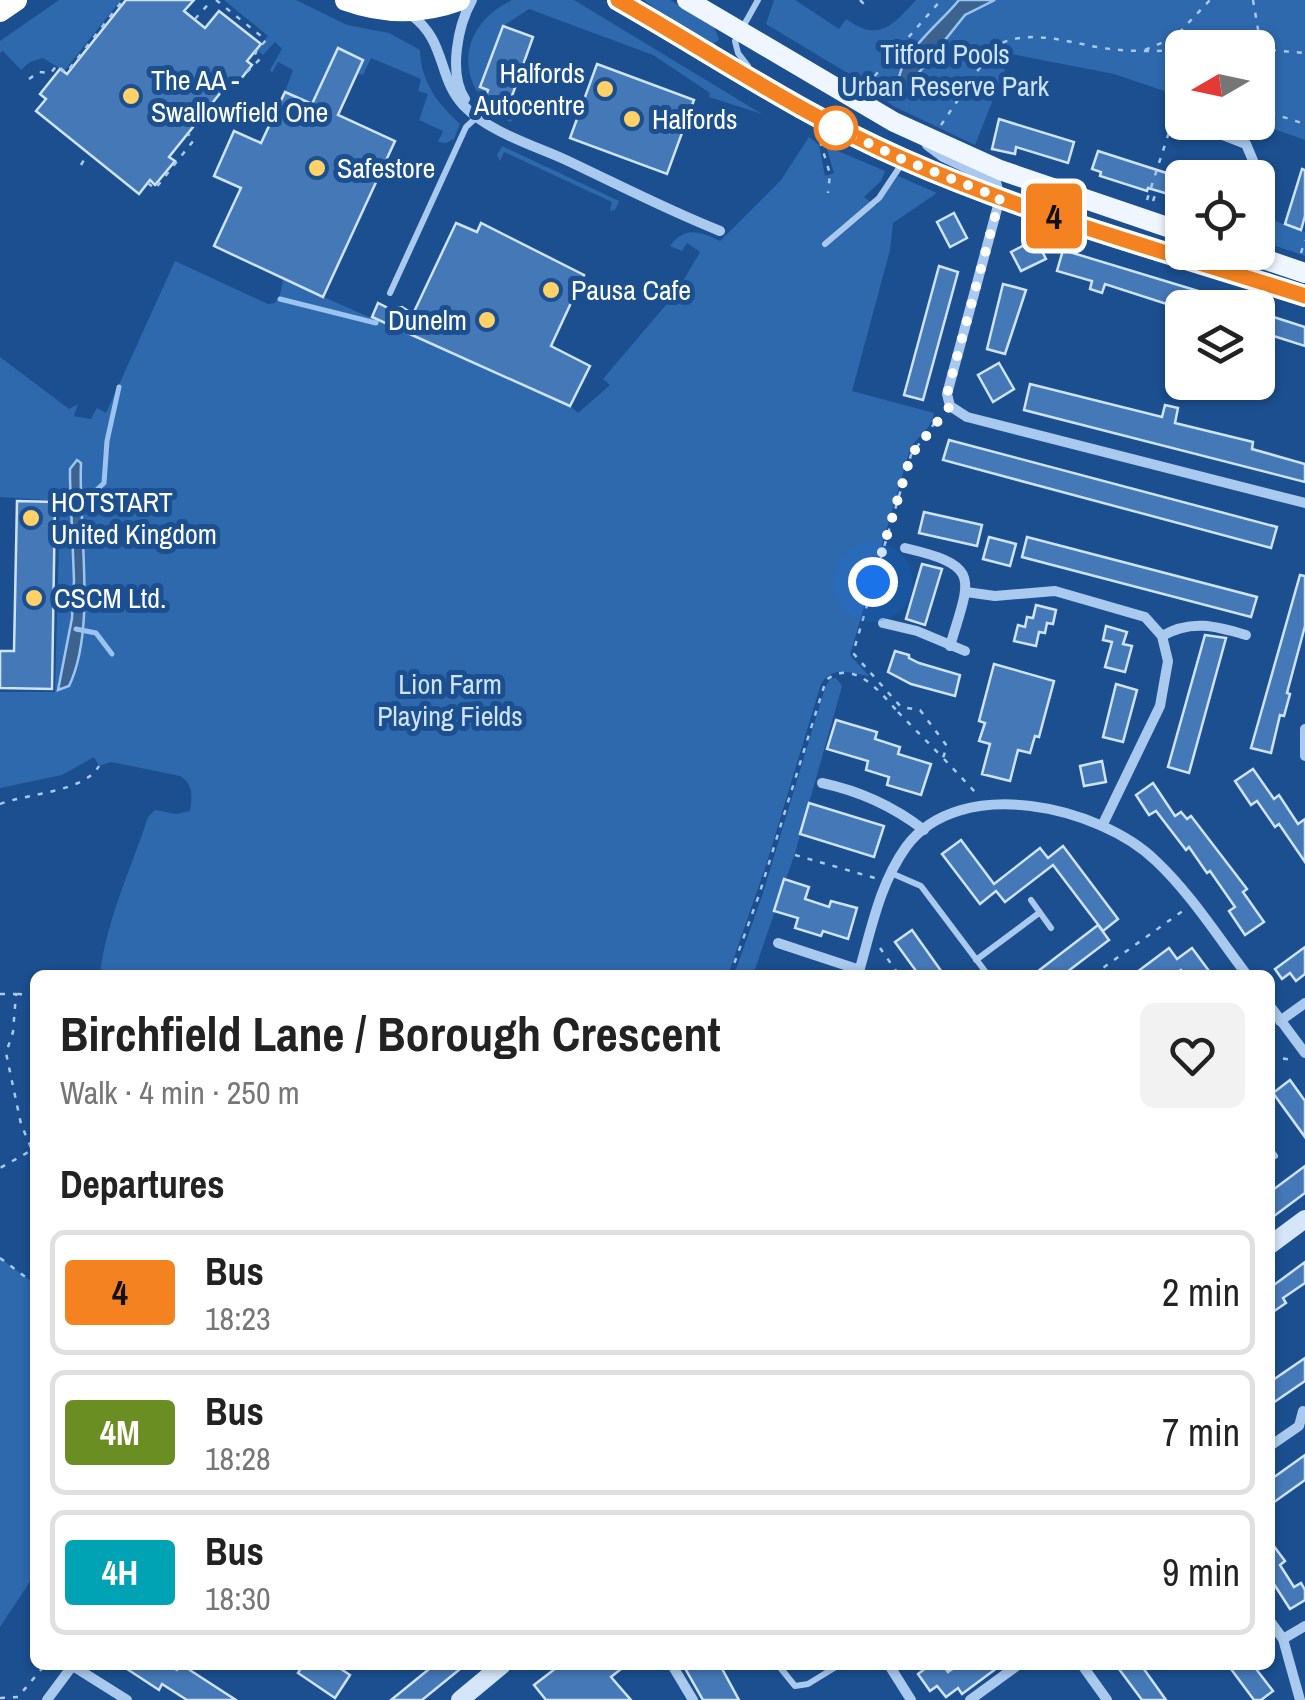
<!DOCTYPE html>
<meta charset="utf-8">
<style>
:root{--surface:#fff;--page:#f2f2f2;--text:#222;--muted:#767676;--line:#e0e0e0}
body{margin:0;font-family:"Archivo Narrow",sans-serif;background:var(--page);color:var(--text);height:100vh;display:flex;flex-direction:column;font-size:38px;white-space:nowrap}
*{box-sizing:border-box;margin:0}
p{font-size:32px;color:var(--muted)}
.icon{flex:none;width:55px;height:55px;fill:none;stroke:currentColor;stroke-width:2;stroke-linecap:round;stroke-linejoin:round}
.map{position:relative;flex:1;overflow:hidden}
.panel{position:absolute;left:30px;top:970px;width:1245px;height:700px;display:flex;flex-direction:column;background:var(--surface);border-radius:15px;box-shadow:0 2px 8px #0004}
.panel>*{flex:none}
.badge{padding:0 20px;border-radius:8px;font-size:35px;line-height:65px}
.needle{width:65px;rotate:261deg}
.tools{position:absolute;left:1165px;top:30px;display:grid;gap:20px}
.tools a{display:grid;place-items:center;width:110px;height:110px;border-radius:15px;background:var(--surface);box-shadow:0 2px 8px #0004;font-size:50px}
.you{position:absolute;width:50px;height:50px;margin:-25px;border:8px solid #fff;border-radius:50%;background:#1a73e8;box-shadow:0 0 0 15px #1a73e833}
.map>.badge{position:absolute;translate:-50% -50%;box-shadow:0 0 0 5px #fff}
h2{padding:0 30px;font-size:38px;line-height:90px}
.round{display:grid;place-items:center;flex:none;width:105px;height:105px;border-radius:15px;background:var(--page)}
.summary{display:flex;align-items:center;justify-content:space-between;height:170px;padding:0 30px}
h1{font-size:48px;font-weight:700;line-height:75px}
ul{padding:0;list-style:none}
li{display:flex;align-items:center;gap:30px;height:125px;margin:0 20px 15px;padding:0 10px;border:5px solid var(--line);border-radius:15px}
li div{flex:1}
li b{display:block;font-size:38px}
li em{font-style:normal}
li .badge{min-width:110px;font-weight:700;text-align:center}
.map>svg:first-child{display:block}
.green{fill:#2e69ad}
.water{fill:#3c6290;stroke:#9cc4f0;stroke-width:2.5}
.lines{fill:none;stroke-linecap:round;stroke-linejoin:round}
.stream{stroke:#9cc4f0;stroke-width:5}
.building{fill:#4478b7;stroke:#cfe3fa;stroke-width:2.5}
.path{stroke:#a9c9ee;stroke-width:2.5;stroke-dasharray:5 8;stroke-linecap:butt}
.lane{stroke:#a9c9ee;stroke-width:6}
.street{stroke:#a9c9ee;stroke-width:10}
.secondary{stroke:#d6e6fa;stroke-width:18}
.primary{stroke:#f0f6ff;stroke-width:20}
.highway{stroke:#fff;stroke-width:22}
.line-casing{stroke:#fff;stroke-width:22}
.line{stroke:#f58220;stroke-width:15}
.walk{stroke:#fff;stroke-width:10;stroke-dasharray:0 18}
.poi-dot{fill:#ffd166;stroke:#1b4f8f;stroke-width:4}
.stop-dot{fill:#fff;stroke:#f58220;stroke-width:5}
.labels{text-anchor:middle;stroke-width:10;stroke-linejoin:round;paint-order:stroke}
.park-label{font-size:28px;fill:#cfe3fa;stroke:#1b4f8f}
.poi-label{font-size:28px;fill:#fff;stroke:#1b4f8f;text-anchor:start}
</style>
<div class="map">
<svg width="1305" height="1700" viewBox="0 0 1305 1700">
<rect width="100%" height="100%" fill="#1b4f8f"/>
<!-- green -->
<g class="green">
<path d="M59,0H121L64,71L43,58L30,62L21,70L3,51L0,53V41Z"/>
<path d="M224,0H296L347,25L389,33L420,50C421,82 437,103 460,124L454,139L446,143L438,142L443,131L419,120L428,94L418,91L421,79L371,58L363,75L357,73L363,59L338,48L312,104L285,92L293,70L278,62L272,73L270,70L282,49L275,42L263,55L257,50L268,36Z"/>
<path d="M512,0H574L762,114L709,97L710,93L653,55L529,9L503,26L481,87L488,90L484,102L517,117L510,122C454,91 454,28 512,0Z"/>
<path d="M644,0H670L714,27L719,39L713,45L700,44Z"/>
<path d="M774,0H795L839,29L846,19C879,43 893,25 916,0H1305V140L1257,123L1258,48H1182V97L1114,74L1011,54L975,145L893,106L864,83L766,24Z"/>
<path d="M809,137L819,145L825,176L834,173L826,146L885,171L881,181L864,197L876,206L898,176L937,193L893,223L890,250L852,391L934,413C931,431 918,435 910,449L850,655L869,676C850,673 833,665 821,684L767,862L728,975H100C106,921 131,869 148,817L155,810L176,814L190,811C192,797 194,785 180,776L111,762L99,766L94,757L62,775L0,788V692H55L60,501L0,497V357L69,409L78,404L74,416L91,419L97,408L106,413L175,261L268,304L275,303L280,295L283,279L570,406L578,413L610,385L603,379L676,293L700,252L687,243L682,251L670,246C684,226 700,231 720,241L781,180Z"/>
<path d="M502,146L619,201L615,210L610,211L612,202L504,152L500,161L497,155Z"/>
<path d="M1258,215L1305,232V256L1258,240Z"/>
<path d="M836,678L842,686L795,853L753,975H734L762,896L825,688L830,679Z"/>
<path d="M0,1258L35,1284V1574L0,1627Z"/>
</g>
<!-- water -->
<g class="water">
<path d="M959,0H995L965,15L909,85L903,90L898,88C895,57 942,22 959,0Z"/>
<path d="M77,460L81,463C78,528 97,628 69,686L58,690L72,618L74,580L70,479V469Z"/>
</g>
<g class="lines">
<!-- stream -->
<g class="stream">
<path d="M280,299L376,323"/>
<path d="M75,500L89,497L104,483L107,441L119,387"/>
<path d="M76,629L96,633L112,654"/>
</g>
</g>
<!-- building -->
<g class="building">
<path d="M126,0H194L184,11L205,28L219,11L261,44L247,61L252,65L236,85L230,81L169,157L175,161L155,185L150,180L139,194L36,111L46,99L40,94L60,69L67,74Z"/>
<path d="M503,26L533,37L507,110L484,102L488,90L480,87Z"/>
<path d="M338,48L363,60L338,115L395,141L323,297L214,246L241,188L214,176L234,131L261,143L285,92L312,104Z"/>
<path d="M597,64L694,100L667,174L570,138Z"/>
<path d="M999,119L1074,142L1068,163L1016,147L1015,154L992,149Z"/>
<path d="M1098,151L1182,178V198L1148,188L1147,191L1100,176L1101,172L1092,169Z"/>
<path d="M1302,169L1305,170V216L1301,230L1285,224Z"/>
<path d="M954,213L967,238L950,247L937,222Z"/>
<path d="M456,223L477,232L481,223L584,275L551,346L590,366L570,406L372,317L378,303L390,309L402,307L413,314Z"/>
<path d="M1036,239L1046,259L1021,271L1011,252Z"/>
<path d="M1063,250L1241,304V308H1179L1105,284L1102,293L1090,289L1092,281L1057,271Z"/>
<path d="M939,266L958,272L923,400L904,395Z"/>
<path d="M1003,284L1026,290L1005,354L987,349Z"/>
<path d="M1258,312L1305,327V346L1258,331Z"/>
<path d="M999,363L1014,389L993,402L978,375Z"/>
<path d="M1030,384L1162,417L1165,405L1178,408L1175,423L1253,442L1252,449L1305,464V482L1024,410Z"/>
<path d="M949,440L1277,527L1271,548L943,460Z"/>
<path d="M17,501L55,502L52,689L0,688V651H14Z"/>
<path d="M924,512L982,525L977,546L919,533Z"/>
<path d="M989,537L1016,544L1010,566L983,559Z"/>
<path d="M1027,537L1257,597L1251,617L1022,557Z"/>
<path d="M922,564L942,569L925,625L906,619Z"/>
<path d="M1300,575L1305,576V626L1287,693L1290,694L1284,716L1280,715L1271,753L1251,748Z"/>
<path d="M1036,605L1056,610L1053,624L1047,623L1045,633L1039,632L1036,646L1014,641L1018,625L1025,627L1027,617L1033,618Z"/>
<path d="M1106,626L1127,632L1123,644L1132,646L1125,672L1105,667L1112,642L1103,640Z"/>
<path d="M1205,635L1226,638L1189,773L1168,767Z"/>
<path d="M895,651L909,655V658L919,663L960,675L955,696L911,684L888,672Z"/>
<path d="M994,664L1054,681L1039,737L1035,736L1030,753L1018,750L1010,781L982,774L990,744L979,741L985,723L979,721Z"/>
<path d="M1116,684L1137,690L1123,742L1103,737Z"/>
<path d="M836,720L877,732L875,739L900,747L898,754L931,764L921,795L887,785L889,777L866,770L868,761L827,749Z"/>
<path d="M1102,761L1106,782L1084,786L1080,766Z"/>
<path d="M1253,769L1274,799L1279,795L1298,824L1305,819V862L1279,824L1275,827L1257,801L1251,805L1235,781Z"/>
<path d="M1153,783L1175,816L1181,812L1187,819L1191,816L1247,889L1243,892L1264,922L1245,935L1229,911L1235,907L1210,871L1207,873L1189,847L1186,850L1156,811L1149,815L1136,795Z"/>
<path d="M809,803L884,826L874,857L800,834Z"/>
<path d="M961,840L994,884L1040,848L1048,858L1063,846L1118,919L1103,931L1053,865L1005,902L996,891L980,904L942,854Z"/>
<path d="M784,879L809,887L805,899L829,907L831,901L857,908L848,939L823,931L821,936L795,928L798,918L774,911Z"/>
<path d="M1098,925L1109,940L1063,975H1033Z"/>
<path d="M912,930L944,975H919L895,942Z"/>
<path d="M1305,947V974L1296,981L1290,973L1282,979L1275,969Z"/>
<path d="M1169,948L1177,959L1192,948L1212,975H1185L1181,970L1174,975H1133Z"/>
<path d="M1290,1080L1305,1101V1137L1273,1093Z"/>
<path d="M1305,1166V1193L1270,1219V1192Z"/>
<path d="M1305,1262V1283L1283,1298L1286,1303L1270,1314V1278L1274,1285Z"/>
<path d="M1305,1358V1381L1270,1405V1382Z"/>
<path d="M1305,1455V1480L1270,1505V1480Z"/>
<path d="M1270,1541L1285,1561L1280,1565L1294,1587L1301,1583L1305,1590V1600L1290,1609L1270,1578Z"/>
<path d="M121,1665H169L177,1670L182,1665L236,1700H187L162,1684L159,1690Z"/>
<path d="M303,1665H335L350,1675L335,1698L298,1673Z"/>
<path d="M434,1665H465L422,1700H391Z"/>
<path d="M560,1665H626L611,1677L631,1700H546L534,1685Z"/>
<path d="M696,1665H720L739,1700H703L686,1670Z"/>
<path d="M930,1665H943L948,1672L958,1665H1001L962,1694L958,1688L946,1697L937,1686L930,1691L918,1674Z"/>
<path d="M1116,1665H1141L1166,1700H1142Z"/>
<path d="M1228,1665H1253L1273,1691L1261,1700H1254Z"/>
</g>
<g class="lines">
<!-- path -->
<g class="path">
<path d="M216,0L266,40L255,53L261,58L243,76"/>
<path d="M860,0L863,3L865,0"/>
<path d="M1253,0L1258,29L1257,48"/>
<path d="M195,19L212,0"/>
<path d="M1258,49L1305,53"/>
<path d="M1145,50L1175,37L1210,0"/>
<path d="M29,79L39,72L51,73L57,65L66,73L123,0"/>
<path d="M866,86L941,0"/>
<path d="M1258,109L1305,124"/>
<path d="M941,125L993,48C1026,25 1074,45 1110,49C1134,52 1158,51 1182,50"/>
<path d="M820,141L830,174L828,193"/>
<path d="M81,165L84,160"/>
<path d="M148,183L155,189L194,140L188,134"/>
<path d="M1147,200L1171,126"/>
<path d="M1153,201L1157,190"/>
<path d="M1167,206L1170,194"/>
<path d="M1301,253L1305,240"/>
<path d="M898,712L943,758L947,746L920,710L901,707L853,653L911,455L939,417"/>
<path d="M944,759L976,793"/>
<path d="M0,804C29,793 84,792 99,766"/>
<path d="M795,855L875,878"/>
<path d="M880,948L899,975"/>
<path d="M730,975L759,895L826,680C854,658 880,692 897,711"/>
<path d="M1093,975L1184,910"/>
<path d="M0,994H16L13,1032L6,1053L21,1124L32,1150L0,1168"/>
<path d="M17,994L35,995"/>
<path d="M1270,1057L1294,1060"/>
<path d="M35,1148L32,1150L35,1161"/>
<path d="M0,1258L35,1284"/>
<path d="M0,1698L18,1697L45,1665"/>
</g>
<!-- lane -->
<g class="lane">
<path d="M748,66L738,53L735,41L758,0"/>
<path d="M1236,137L1241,122"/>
<path d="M825,244L879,198L903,162"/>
<path d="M390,293L466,127L478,116"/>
<path d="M891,873L921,886L988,975"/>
<path d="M1031,900L1051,928"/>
<path d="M976,960L1039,913"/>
<path d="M1270,1149L1275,1156"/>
<path d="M778,1665L795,1686L808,1684L839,1665"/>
</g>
<!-- street -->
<g class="street">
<path d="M411,15C447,41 437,78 464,106C489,132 533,145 566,160C617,184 667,210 720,231"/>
<path d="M465,99C448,73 458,25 472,0"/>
<path d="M1189,122L1246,144L1254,163L1252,178"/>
<path d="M927,145L943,157L996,182L1000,198L947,394L950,406L967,417L1305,503"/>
<path d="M905,548C983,566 970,578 950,646"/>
<path d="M966,592L995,596L1055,591L1145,617L1162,636L1168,661L1160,706L1102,826"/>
<path d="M883,623L917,631L965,651"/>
<path d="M1162,636C1191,619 1216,626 1246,635"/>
<path d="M1305,729V756"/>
<path d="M822,783C860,791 893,806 924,830"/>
<path d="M778,943L860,970"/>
<path d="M858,975C871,931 879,885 906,847C960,773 1101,807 1156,861C1191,894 1218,937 1247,975"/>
<path d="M1270,1006L1305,1053"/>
<path d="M1280,1021L1305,1003"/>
<path d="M1270,1446L1299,1426L1303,1411"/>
<path d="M1270,1621L1283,1639L1300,1700"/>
<path d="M1283,1639L1305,1626"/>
<path d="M672,1665L693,1700"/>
<path d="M889,1665L911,1700"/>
<path d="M1082,1665L1107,1700"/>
<path d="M73,1666L127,1700"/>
<path d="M47,1700L73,1665"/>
<path d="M970,1700L1018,1665"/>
</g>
<!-- secondary -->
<g class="secondary">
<path d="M1270,1245L1305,1219"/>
<path d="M460,1700L502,1665"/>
</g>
<!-- primary -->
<g class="primary">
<path d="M618,0C713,54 802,115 903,159C1032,216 1171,253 1305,296"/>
<path d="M687,0L894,122L1000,170L1182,232"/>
<path d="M1243,252L1305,273"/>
</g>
<!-- highway -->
<g class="highway">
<path d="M346,0C385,14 421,14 459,0"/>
<path d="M0,11L16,0"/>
</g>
</g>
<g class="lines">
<defs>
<path id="line" d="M618,0C713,54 802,115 903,159C1032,216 1171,253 1305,296"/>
</defs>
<!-- line casing -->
<use href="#line" class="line-casing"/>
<!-- line -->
<use href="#line" class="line"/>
<!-- walk -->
<path class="walk" d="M836,128L904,160L1000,198L947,394L950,406L911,455L873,582"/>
</g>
<!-- markers -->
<g class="poi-dot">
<circle cx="605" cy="89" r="10"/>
<circle cx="131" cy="96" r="10"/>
<circle cx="632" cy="119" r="10"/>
<circle cx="317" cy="168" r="10"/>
<circle cx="551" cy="290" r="10"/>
<circle cx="487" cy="320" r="10"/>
<circle cx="31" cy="518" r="10"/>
<circle cx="34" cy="598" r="10"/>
</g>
<circle class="stop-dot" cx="836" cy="128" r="20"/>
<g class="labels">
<!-- park labels -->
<g class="park-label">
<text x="945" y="64">Titford Pools<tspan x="945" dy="32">Urban Reserve Park</tspan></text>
<text x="450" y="694">Lion Farm<tspan x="450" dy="32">Playing Fields</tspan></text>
</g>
<!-- poi labels -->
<g class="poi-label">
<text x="585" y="83" text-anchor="end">Halfords<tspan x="585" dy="32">Autocentre</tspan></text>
<text x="151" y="90">The AA -<tspan x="151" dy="32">Swallowfield One</tspan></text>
<text x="652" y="129">Halfords</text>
<text x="337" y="178">Safestore</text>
<text x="571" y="300">Pausa Cafe</text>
<text x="467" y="330" text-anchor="end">Dunelm</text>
<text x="51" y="512">HOTSTART<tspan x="51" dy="32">United Kingdom</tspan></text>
<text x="54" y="608">CSCM Ltd.</text>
</g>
</g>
</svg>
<div class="tools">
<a><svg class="needle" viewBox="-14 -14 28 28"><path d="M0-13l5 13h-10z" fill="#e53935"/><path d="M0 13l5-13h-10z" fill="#767676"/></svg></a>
<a><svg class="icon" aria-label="locate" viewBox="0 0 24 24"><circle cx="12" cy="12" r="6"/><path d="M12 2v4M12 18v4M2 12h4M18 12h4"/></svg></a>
<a><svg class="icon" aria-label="layers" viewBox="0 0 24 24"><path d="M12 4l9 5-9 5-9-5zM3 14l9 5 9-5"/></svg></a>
</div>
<div class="you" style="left:873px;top:582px"></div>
<b class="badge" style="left:1054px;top:216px;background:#f58220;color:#111">4</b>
<section class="panel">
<div class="summary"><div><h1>Birchfield Lane / Borough Crescent</h1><p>Walk · 4 min · 250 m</p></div><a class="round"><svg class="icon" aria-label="heart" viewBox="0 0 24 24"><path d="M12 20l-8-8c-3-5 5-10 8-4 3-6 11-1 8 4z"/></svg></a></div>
<h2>Departures</h2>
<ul>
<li><span class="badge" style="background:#f58220;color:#111">4</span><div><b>Bus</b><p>18:23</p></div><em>2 min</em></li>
<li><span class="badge" style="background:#6b8e23;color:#fff">4M</span><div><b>Bus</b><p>18:28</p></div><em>7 min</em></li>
<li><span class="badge" style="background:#00a3b4;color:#fff">4H</span><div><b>Bus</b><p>18:30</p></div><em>9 min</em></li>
</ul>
</section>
</div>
